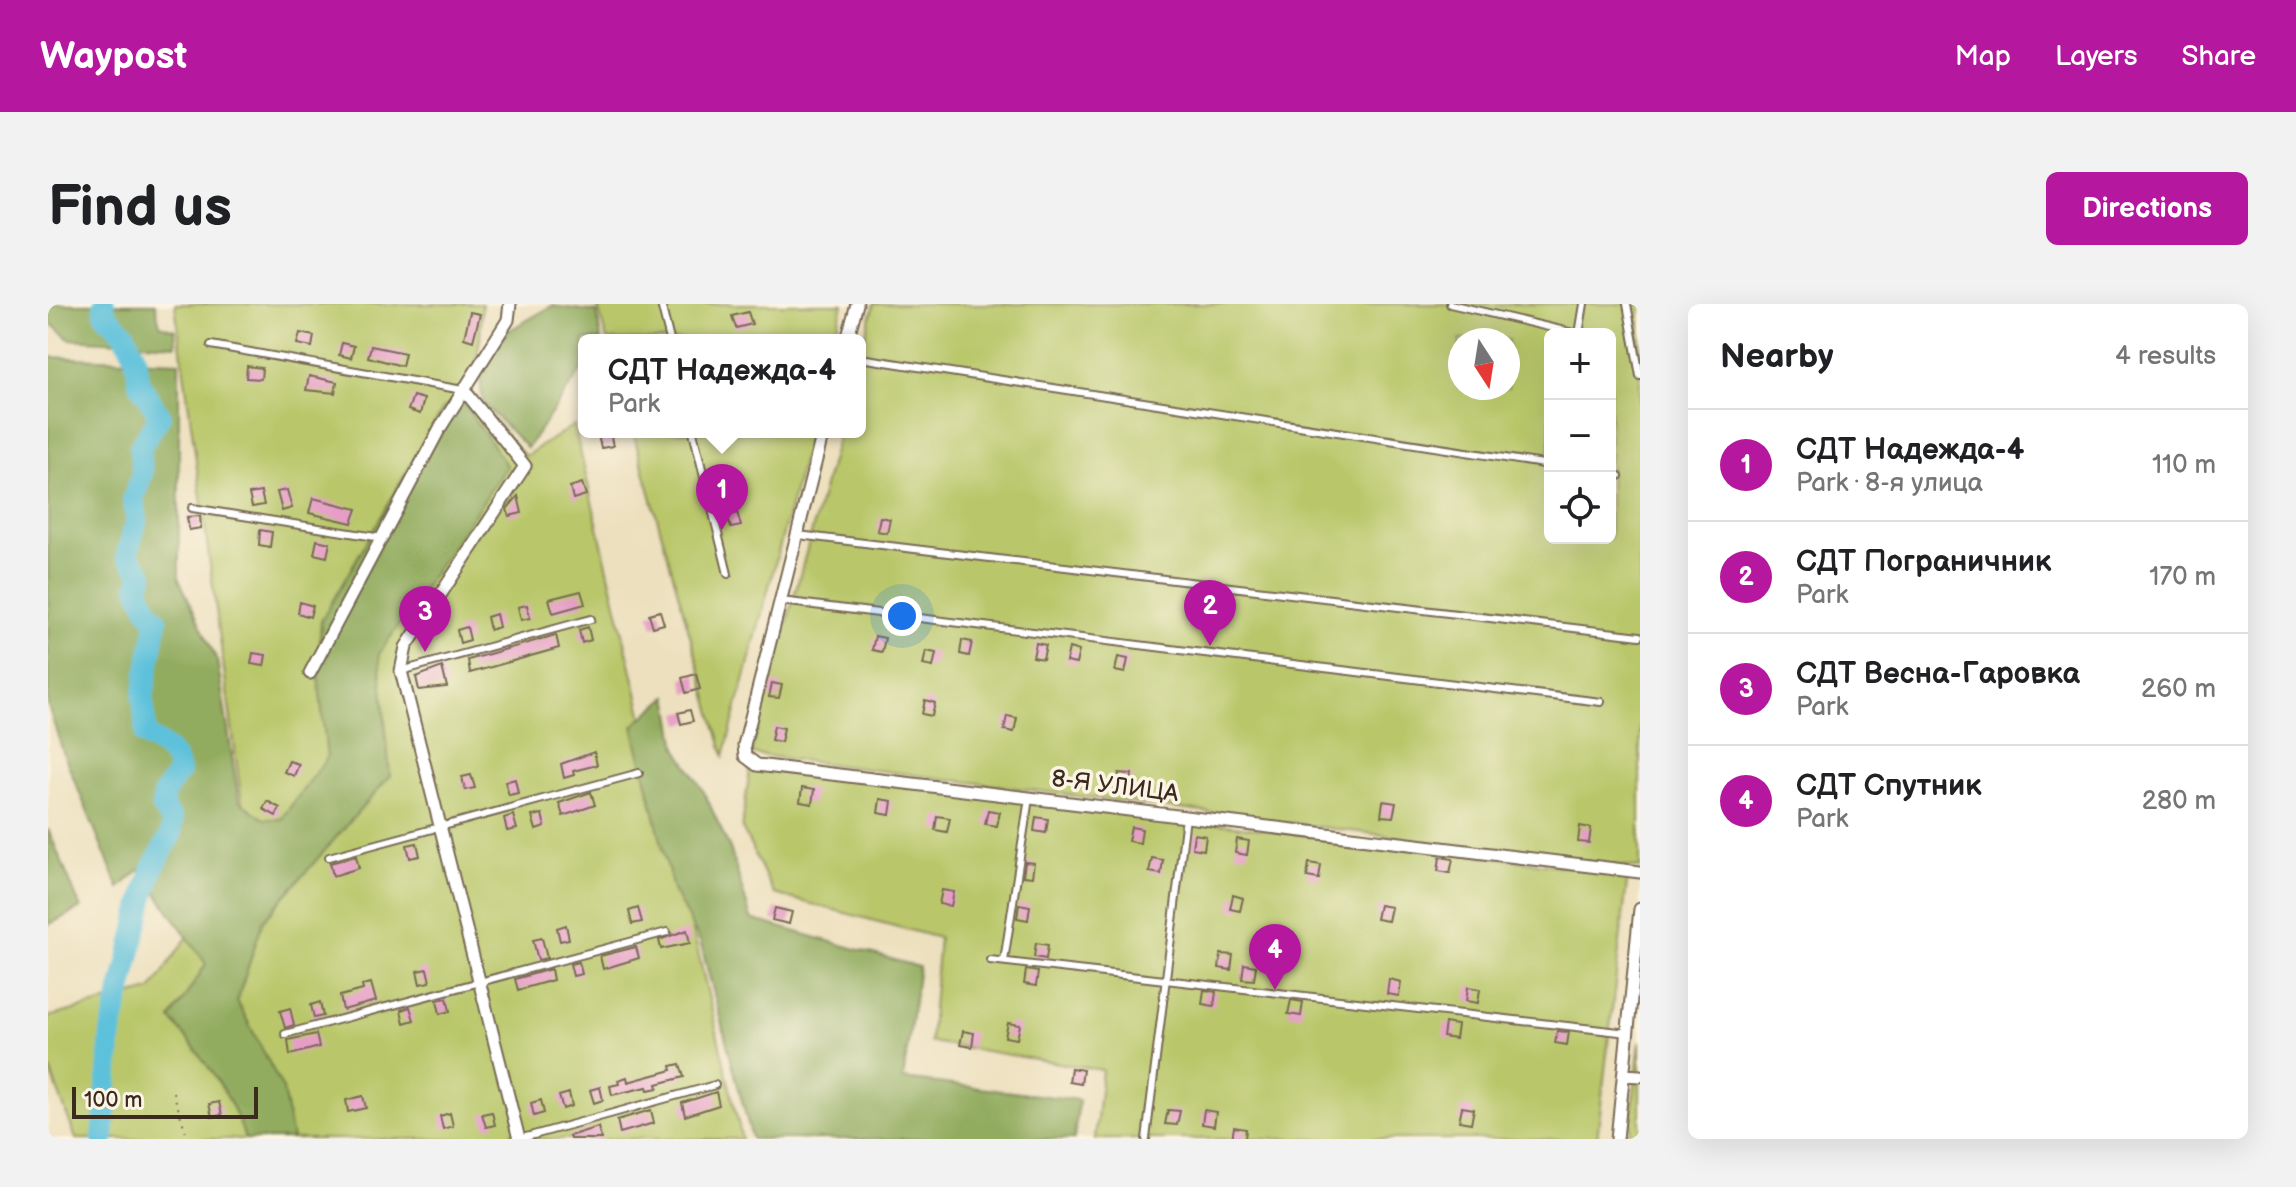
<!DOCTYPE html>
<meta charset="utf-8">
<style>
body{margin:0;font-family:"Balsamiq Sans",sans-serif;background:#f2f2f2;color:#202124}
.controls{position:absolute;right:24px;top:24px;display:grid;overflow:hidden;border-radius:12px;box-shadow:0 8px 32px #0002}
.controls button{width:72px;height:72px;display:grid;place-items:center;padding:0;border:0;border-bottom:2px solid #e0e0e0;background:#fff;color:#202124;font:40px sans-serif}
.compass{position:absolute;left:1400px;top:24px;width:72px;height:72px;border-radius:50%;background:#fff;box-shadow:0 8px 32px #0002;rotate:168deg}
.scale{position:absolute;left:24px;bottom:20px;width:186px;box-sizing:border-box;padding-left:8px;border:4px solid #3b2a1e;border-top:0;font-size:22px;line-height:28px;white-space:nowrap;color:#3b2a1e;-webkit-text-stroke:6px #fcf5e5;paint-order:stroke}
.you{position:absolute;left:854px;top:312px;width:28px;height:28px;margin:-20px;border:6px solid #fff;border-radius:50%;background:#1a73e8;box-shadow:0 0 0 12px #1a73e833}
.badge{display:grid;place-items:center;width:52px;height:52px;border-radius:50%;background:#b5179e;color:#fff;font-size:26px;font-weight:700}
.pin{position:absolute;translate:-50% -66px;filter:drop-shadow(0 2px 4px #0008)}
.pin::after{content:'';position:absolute;top:42px;width:28px;height:24px;background:inherit;clip-path:polygon(0 0,100% 0,50% 100%)}
.popup{position:absolute;left:530px;top:30px;width:288px;height:104px;box-sizing:border-box;display:grid;place-content:center;border-radius:12px;background:#fff;filter:drop-shadow(0 2px 6px #0005);font-size:26px;white-space:nowrap;color:#757577}
.popup b{font-size:30px;color:#202124}
.popup::after{content:'';position:absolute;left:50%;top:100%;margin-left:-16px;border:16px solid transparent;border-top-color:#fff}
.list{margin:0;padding:0;list-style:none}
h2{display:flex;justify-content:space-between;align-items:center;height:104px;margin:0;padding:0 32px;font-size:34px}
h2 small{font-size:26px;font-weight:400;color:#757577}
.list li{display:grid;grid-template-columns:52px 1fr auto;gap:24px;align-items:center;box-sizing:border-box;height:112px;padding:0 32px;border-top:2px solid #e0e0e0}
.list b{display:block;font-size:30px;white-space:nowrap}
.list p{margin:0;font-size:26px;white-space:nowrap;color:#757577}
.list em{font-size:26px;font-style:normal;color:#757577}
.icon{flex:none;width:44px;height:44px;fill:none;stroke:currentColor;stroke-width:2;stroke-linecap:round;stroke-linejoin:round}
.map{position:relative;flex:none;width:1592px;height:835px;overflow:hidden;border-radius:12px}
header{display:flex;align-items:center;gap:48px;box-sizing:border-box;height:112px;padding:0 40px;background:#b5179e;color:#fff}
header strong{font-size:38px}
nav{display:flex;gap:44px;margin-inline-start:auto;font-size:28px}
.intro{display:flex;align-items:center;justify-content:space-between;box-sizing:border-box;height:192px;padding:0 48px}
h1{margin:0;font-size:56px}
.button{padding:20px 36px;border-radius:12px;background:#b5179e;color:#fff;font-size:28px;font-weight:700}
main{display:flex;gap:48px;padding:0 48px}
aside{flex:1;background:#fff;border-radius:12px;box-shadow:0 8px 32px #0002}
.map>svg:first-child{display:block}
</style>
<header>
<strong>Waypost</strong>
<nav><a>Map</a><a>Layers</a><a>Share</a></nav>
</header>
<div class="intro"><h1>Find us</h1><a class="button">Directions</a></div>
<main>
<div class="map">
<svg width="1592" height="835" viewBox="0 0 1592 835">
<rect width="100%" height="100%" fill="#fcf5e5"/>
<filter id="ink" filterUnits="userSpaceOnUse"><feTurbulence type="fractalNoise" baseFrequency=".0125" numOctaves="2"/><feDisplacementMap in="SourceGraphic" scale="16" xChannelSelector="R" yChannelSelector="G"/><feConvolveMatrix kernelMatrix="1 2 1 2 8 2 1 2 1" color-interpolation-filters="sRGB"/></filter>
<filter id="wash" filterUnits="userSpaceOnUse"><feTurbulence type="fractalNoise" baseFrequency=".006" numOctaves="4" result="noise"/><feDisplacementMap in="SourceGraphic" scale="32" xChannelSelector="R" yChannelSelector="G"/><feGaussianBlur stdDeviation="1.8" result="paint"/><feColorMatrix in="noise" values="0 0 0 0 0 0 0 0 0 0 0 0 0 0 0 0 0 1.4 0 .05"/><feComposite in="paint" operator="in"/></filter>
<g filter="url(#wash)">
<rect width="100%" height="100%" fill="#ede0be"/>
<!-- green -->
<path fill="#b9c76a" stroke="#7a7844" stroke-width="2" fill-rule="evenodd" d="M127,0H434L432,35L422,88L477,152L526,121L694,835H28L0,760V713L103,686L200,544Z
M549,0H795L786,36H559Z
M826,0H1592V564L703,450L791,128H812V51ZM1502,30H1562V234H1502ZM1412,36H1460V84H1412Z
M585,128H762L676,452Z
M702,463L1580,570L1549,835H1047L1054,766L882,738L891,634L726,590L694,524Z
M1592,737V835H1581Z"/>
<!-- forest -->
<path fill="#92ac5e" stroke="#666b3e" stroke-width="2" d="M0,0H107L112,21L127,26L128,41L21,35L2,19Z
M504,2L549,8L553,36H536V63L479,144L435,99L431,66L460,27Z
M0,53L131,58V275L169,356L191,497L216,515H233L279,454L270,371L273,317L395,105L411,93L459,162L331,350L342,472L215,617L189,697L235,785L244,835H197C184,789 153,752 123,715L158,660L92,565L71,584L16,451L0,402Z
M620,392L629,444L656,488L683,547L703,615L871,663L855,775L1031,796L1026,835H704L652,637L625,586L585,422Z
M0,525L33,604L0,621Z"/>
<g fill="none" stroke-linecap="round" stroke-linejoin="round">
<!-- river -->
<path stroke="#5dc1db" stroke-width="22" d="M55,835L63,728L97,588L105,564L123,530L124,517L114,502L116,489L131,468C128,448 115,442 98,431L95,392L109,316L100,306L90,282L95,271L79,251L89,214L85,195L94,170L92,143L112,112L91,79L87,52L76,29L57,10L56,0"/>
</g>
<g id="blocks">
<!-- building -->
<path fill="#e79dc7" d="M422,8L432,10L425,37L416,34Z
M700,8L704,20L688,24L684,12Z
M252,29L266,32L264,43L249,40Z
M294,39L306,42L303,54L291,51Z
M323,42L357,49L354,62L320,53Z
M199,62L214,64L213,75L198,74Z
M261,72L289,78L287,89L258,86Z
M365,92L376,95L372,110L360,106Z
M562,128L565,142L553,144L550,131Z
M534,179L538,191L525,195L522,183Z
M239,186L244,204L234,207L229,188Z
M213,188L216,201L204,203L201,190Z
M470,192L474,209L461,212L459,205Z
M265,194L309,205L304,219L261,209Z
M689,208L693,222L683,224L679,211Z
M152,212L153,224L141,226L139,213Z
M832,213L842,215L839,229L829,227Z
M212,226L224,228L222,243L211,241Z
M269,236L282,239L279,253L266,250Z
M533,287L537,300L505,309L501,295Z
M252,298L265,302L262,313L250,309Z
M479,301L482,314L473,316L470,303Z
M612,307L616,320L605,323L601,310Z
M448,310L451,323L442,326L439,313Z
M419,323L422,336L412,339L409,326Z
M540,323L543,336L534,339L531,326Z
M508,331L511,344L422,369L420,356Z
M827,332L837,334L834,348L824,346Z
M914,336L924,338L921,352L912,350Z
M988,339L998,341L995,355L985,353Z
M1021,344L1031,347L1028,360L1018,358Z
M878,347L888,349L885,363L875,361Z
M205,349L218,351L216,362L203,360Z
M1070,353L1080,355L1077,369L1067,367Z
M394,363L399,383L371,386L368,373Z
M648,370L652,385L638,389L634,374Z
M724,379L734,381L731,394L721,393Z
M877,396L887,399L884,412L874,410Z
M642,406L645,417L633,420L630,409Z
M959,412L969,414L966,428L956,426Z
M726,422L736,424L733,438L723,436Z
M546,448L549,461L525,467L526,471L516,474L513,460Z
M241,457L251,460L246,472L236,468Z
M1071,469L1084,470L1082,487L1069,486Z
M423,471L427,484L417,486L414,473Z
M467,475L470,489L461,491L457,478Z
M754,484L766,486L764,500L752,498Z
M543,488L547,501L515,512L511,499Z
M832,495L844,497L842,511L830,509Z
M219,497L232,504L228,512L215,505Z
M1335,497L1348,499L1345,513L1333,512Z
M940,506L952,508L949,522L937,520Z
M494,510L497,523L488,526L484,512Z
M465,511L469,525L459,527L456,514Z
M889,512L902,514L899,528L887,526Z
M988,513L1000,515L998,529L986,527Z
M1532,522L1543,524L1541,539L1530,538Z
M1083,523L1094,525L1092,539L1080,537Z
M1146,530L1158,532L1156,546L1144,544Z
M1189,535L1201,537L1199,551L1187,549Z
M369,539L372,552L362,554L359,541Z
M308,552L311,564L285,572L282,559Z
M1392,553L1405,555L1402,569L1390,567Z
M1104,554L1115,556L1113,570L1101,568Z
M977,558L986,559L984,573L975,572Z
M1261,559L1273,561L1271,575L1259,573Z
M894,586L906,588L903,602L891,600Z
M1185,591L1195,594L1192,607L1182,605Z
M971,600L982,602L980,616L969,614Z
M1331,601L1343,603L1340,617L1328,615Z
M590,604L594,618L584,620L581,607Z
M727,604L744,608L741,620L724,616Z
M518,621L521,635L512,637L509,624Z
M639,626L642,639L613,645L611,636Z
M494,634L499,654L490,656L485,636Z
M988,639L1000,641L998,655L986,653Z
M588,643L591,654L555,665L552,652Z
M1173,650L1185,651L1183,666L1171,664Z
M531,658L534,670L525,672L522,660Z
M1196,660L1208,662L1206,676L1194,675Z
M379,665L382,678L372,680L369,667Z
M503,665L505,676L470,686L467,675Z
M978,666L990,668L988,682L976,680Z
M1341,675L1353,678L1351,692L1339,690Z
M323,679L328,697L295,706L292,692L315,686L314,681Z
M1420,683L1432,685L1430,699L1418,697Z
M1156,686L1168,688L1166,702L1154,700Z
M399,694L402,707L392,710L389,696Z
M1243,696L1255,698L1253,712L1240,710Z
M272,698L275,712L266,714L263,701Z
M362,703L366,716L356,719L353,706Z
M242,704L246,721L237,724L232,707Z
M960,719L972,721L969,735L957,733Z
M1397,719L1409,721L1407,735L1395,733Z
M915,727L926,729L924,743L912,741Z
M1509,727L1521,728L1519,741L1507,739Z
M268,730L271,743L242,751L240,736Z
M632,760L636,773L609,780L610,784L600,786L599,783L564,791L562,782L571,780L570,776L579,773L580,778L624,766L623,762Z
M1023,764L1035,766L1033,780L1021,778Z
M552,783L555,796L546,799L542,786Z
M668,788L671,801L637,812L634,799Z
M521,789L524,802L515,805L511,792Z
M315,792L318,804L300,808L298,796Z
M493,796L496,809L486,812L483,799Z
M171,798L174,811L164,813L161,800Z
M1414,803L1426,805L1423,819L1411,817Z
M603,806L606,819L572,829L569,816Z
M1120,806L1132,807L1129,821L1117,820Z
M1156,806L1168,808L1166,822L1154,820Z
M444,808L447,821L438,823L434,810Z
M402,809L405,822L395,825L392,812Z
M550,823L553,835H522L521,832Z
M1186,823L1198,825L1197,835H1184Z"/>
</g>
</g>
<g filter="url(#ink)">
<use href="#blocks" fill-opacity="0" stroke="#796a56" stroke-width="2"/>
<g fill="none" stroke-linecap="round" stroke-linejoin="round">
<!-- lane casing -->
<g stroke="#796a56" stroke-width="10">
<path id="lane" d="M613,0L622,36
M1402,0L1530,30
M1579,0L1592,72
M1531,30L1536,0
M163,41L415,86
M812,54L1502,161
M645,128L680,270
M1562,170L1571,172
M144,204L334,234
M750,231L1592,332
M733,297L1553,398
M353,367L543,315
M281,553L591,469
M942,656L1580,729
M956,657L981,494
M237,730L619,628
M471,835L667,781
M1098,835L1138,513"/>
</g>
<!-- street casing -->
<g stroke="#796a56" stroke-width="15">
<path id="street" d="M799,36L809,0
M416,86L477,162L358,343L353,367L471,835
M775,128L696,441L697,452L709,461L1592,568
M262,369L392,124L460,16L462,0
M1576,771L1592,772
M1569,835L1592,605"/>
</g>
<!-- path -->
<path stroke="#796a56" stroke-width="2" stroke-dasharray="2 6" stroke-linecap="butt" d="M125,788L140,835"/>
<!-- lane -->
<use href="#lane" stroke="#fff" stroke-width="6"/>
<!-- street -->
<use href="#street" stroke="#fff" stroke-width="11"/>
</g>
</g>
<g text-anchor="middle" dominant-baseline="central" stroke-width="7" stroke-linejoin="round" paint-order="stroke">
<!-- street labels -->
<g font-size="24" fill="#3b2a1e" stroke="#fcf5e5">
<text transform="translate(1067 482) rotate(7)">8-Я УЛИЦА</text>
</g>
</g>
</svg>
<div class="controls">
<button>+</button>
<button>−</button>
<button><svg class="icon" aria-label="locate" viewBox="0 0 24 24"><circle cx="12" cy="12" r="6"/><path d="M12 2v4M12 18v4M2 12h4M18 12h4"/></svg></button>
</div>
<svg class="compass" viewBox="-18 -18 36 36"><path d="M0-13l5 13h-10z" fill="#e53935"/><path d="M0 13l5-13h-10z" fill="#757577"/></svg>
<div class="scale">100 m</div>
<div class="you"></div>
<div class="pin badge" style="left:674px;top:226px">1</div>
<div class="popup"><b>СДТ Надежда-4</b>Park</div>
<div class="pin badge" style="left:1162px;top:342px">2</div>
<div class="pin badge" style="left:377px;top:348px">3</div>
<div class="pin badge" style="left:1227px;top:686px">4</div>
</div>
<aside>
<h2>Nearby<small>4 results</small></h2>
<ul class="list">
<li><span class="badge">1</span><div><b>СДТ Надежда-4</b><p>Park · 8-я улица</p></div><em>110 m</em></li>
<li><span class="badge">2</span><div><b>СДТ Пограничник</b><p>Park</p></div><em>170 m</em></li>
<li><span class="badge">3</span><div><b>СДТ Весна-Гаровка</b><p>Park</p></div><em>260 m</em></li>
<li><span class="badge">4</span><div><b>СДТ Спутник</b><p>Park</p></div><em>280 m</em></li>
</ul>
</aside>
</main>
